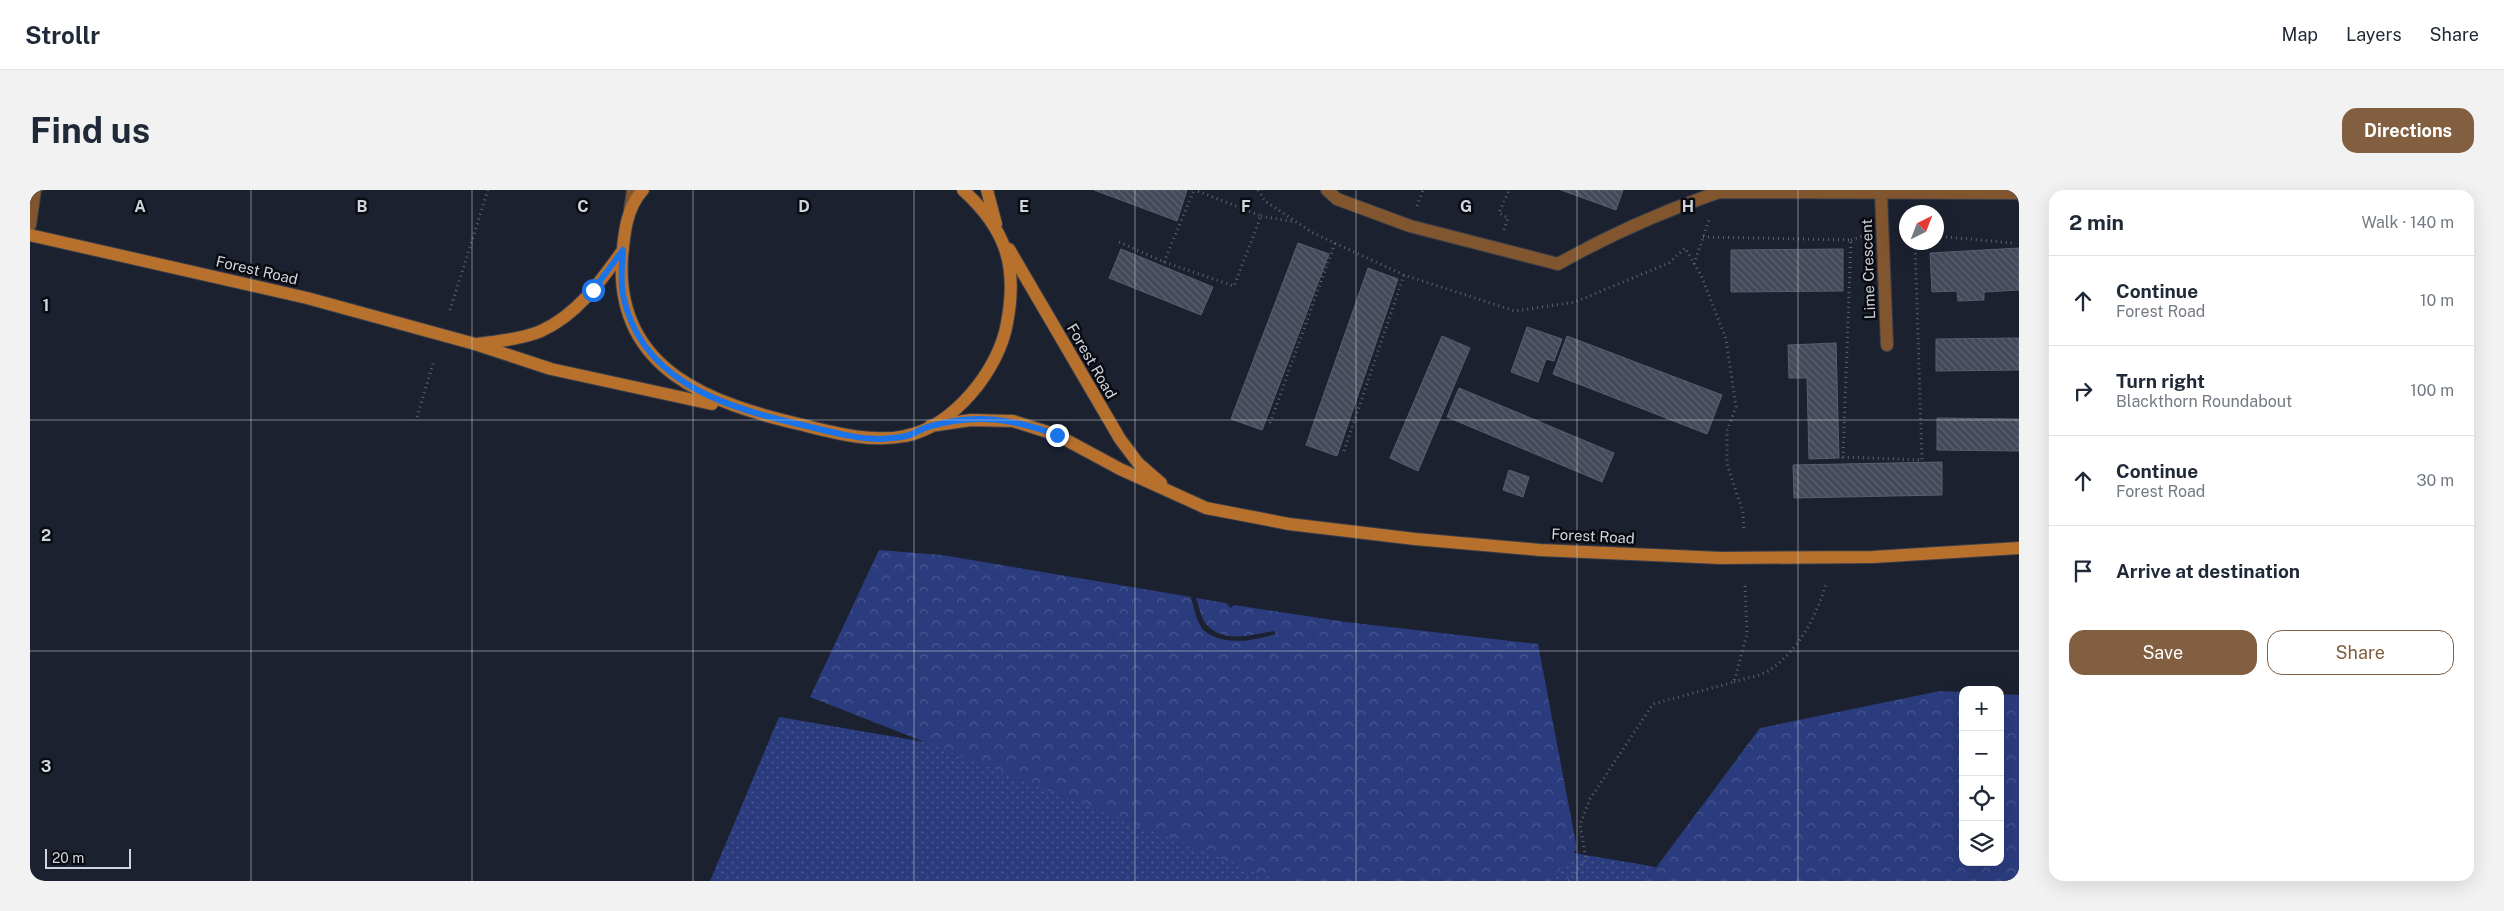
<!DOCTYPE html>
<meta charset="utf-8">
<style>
body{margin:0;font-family:"Public Sans",sans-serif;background:#f2f2f3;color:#1f2937}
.controls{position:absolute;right:15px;bottom:15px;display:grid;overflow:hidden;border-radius:10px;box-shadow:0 5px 20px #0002}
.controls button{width:45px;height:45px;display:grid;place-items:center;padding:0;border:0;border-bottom:1px solid #e0e1e3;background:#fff;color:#1f2937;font:25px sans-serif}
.compass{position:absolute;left:1869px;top:15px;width:45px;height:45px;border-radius:50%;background:#fff;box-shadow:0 5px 20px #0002;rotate:42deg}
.scale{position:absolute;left:15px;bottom:12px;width:86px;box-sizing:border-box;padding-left:5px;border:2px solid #d0d4dd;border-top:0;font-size:14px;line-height:18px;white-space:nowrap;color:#d0d4dd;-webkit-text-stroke:4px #090b11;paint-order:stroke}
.stop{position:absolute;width:15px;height:15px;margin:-11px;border:4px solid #1a73e8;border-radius:50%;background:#fff}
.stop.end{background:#1a73e8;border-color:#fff;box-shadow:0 1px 5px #0008}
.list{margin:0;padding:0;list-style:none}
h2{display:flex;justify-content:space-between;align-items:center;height:65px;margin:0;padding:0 20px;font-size:21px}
h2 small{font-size:16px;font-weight:400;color:#747a83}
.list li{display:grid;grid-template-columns:32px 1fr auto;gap:15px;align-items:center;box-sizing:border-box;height:90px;padding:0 20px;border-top:1px solid #e0e1e3}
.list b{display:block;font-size:19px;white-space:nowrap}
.list p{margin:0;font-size:16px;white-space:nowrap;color:#747a83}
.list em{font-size:16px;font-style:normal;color:#747a83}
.actions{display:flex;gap:10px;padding:15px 20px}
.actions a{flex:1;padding:11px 0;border:1px solid #815f40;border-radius:15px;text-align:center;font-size:18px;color:#815f40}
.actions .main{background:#815f40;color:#fff}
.icon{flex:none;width:28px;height:28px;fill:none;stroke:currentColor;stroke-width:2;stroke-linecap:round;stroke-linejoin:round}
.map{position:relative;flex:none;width:1989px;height:691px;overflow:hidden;border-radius:15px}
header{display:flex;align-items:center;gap:30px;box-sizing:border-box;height:70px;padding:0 25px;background:#fff;border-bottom:1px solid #e0e1e3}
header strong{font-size:24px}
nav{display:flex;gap:28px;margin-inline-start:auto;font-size:18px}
.intro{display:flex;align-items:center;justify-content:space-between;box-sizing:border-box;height:120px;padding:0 30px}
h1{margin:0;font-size:35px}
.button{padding:12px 22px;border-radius:15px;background:#815f40;color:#fff;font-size:18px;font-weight:700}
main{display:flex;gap:30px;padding:0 30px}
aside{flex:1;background:#fff;border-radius:15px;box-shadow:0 5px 20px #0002}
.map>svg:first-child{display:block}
</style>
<header>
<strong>Strollr</strong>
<nav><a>Map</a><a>Layers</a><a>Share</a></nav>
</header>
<div class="intro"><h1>Find us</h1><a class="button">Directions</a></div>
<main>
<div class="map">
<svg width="1989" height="691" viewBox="0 0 1989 691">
<defs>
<pattern id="grass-dots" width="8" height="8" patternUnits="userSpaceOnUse" patternTransform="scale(1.25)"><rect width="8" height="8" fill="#2b3c7e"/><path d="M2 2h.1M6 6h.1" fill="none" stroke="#495790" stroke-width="1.8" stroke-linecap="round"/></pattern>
<pattern id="forest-crowns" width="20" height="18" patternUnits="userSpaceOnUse" patternTransform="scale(1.25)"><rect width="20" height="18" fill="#2b3c7e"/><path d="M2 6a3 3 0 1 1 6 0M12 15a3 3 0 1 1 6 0" fill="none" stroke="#495790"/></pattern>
<pattern id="building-back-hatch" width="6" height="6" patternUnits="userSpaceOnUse" patternTransform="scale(1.25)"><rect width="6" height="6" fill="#434958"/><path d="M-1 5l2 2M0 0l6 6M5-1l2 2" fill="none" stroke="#5d6270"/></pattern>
</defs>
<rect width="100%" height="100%" fill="#1c212f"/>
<!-- grass -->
<path fill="url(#grass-dots)" d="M749,527L1626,677L1616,691H680Z"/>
<!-- forest -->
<path fill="url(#forest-crowns)" d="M849,360L912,365L1161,407C1164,418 1167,436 1177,443C1196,456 1226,450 1246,444L1244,441C1222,445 1193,454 1176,434C1171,428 1169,416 1166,408L1196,413L1201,418L1204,415L1316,432L1508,454L1547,659L1520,691H1249L780,507Z
M1910,501L1933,502V672H1970V504L1989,505V691H1616L1730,538Z"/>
<!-- building -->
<path fill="url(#building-back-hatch)" stroke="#585e6f" d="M1064,0H1157L1147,31Z
M1531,0H1593L1586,20Z
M1268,53L1299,64L1232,240L1201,229Z
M1989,58V100L1954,102V110L1928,111L1927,101L1902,102L1900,63Z
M1091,59L1183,97L1171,125L1079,88Z
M1813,59V101L1701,102V60Z
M1338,78L1368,89L1307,266L1276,255Z
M1497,137L1532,149L1524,171L1516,169L1508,192L1481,182Z
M1412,146L1440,158L1388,281L1360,268Z
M1537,146L1692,205L1677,244L1523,184Z
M1989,148V180L1906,181V149Z
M1806,153L1809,268L1779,269L1777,188H1759L1758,155Z
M1429,198L1584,263L1572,292L1417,227Z
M1907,228L1989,229V261L1907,260Z
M1912,272V305L1764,308L1763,275Z
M1479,280L1499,287L1493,307L1473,300Z"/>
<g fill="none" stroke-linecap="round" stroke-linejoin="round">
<!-- lane casing -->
<g stroke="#393e4b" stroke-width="14">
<path id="lane" d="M0,35L5,0"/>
</g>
<!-- street casing -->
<g stroke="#393e4b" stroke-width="14">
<path id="street" d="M1297,0L1307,9L1380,36L1528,74C1579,45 1633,21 1689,2L1989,3
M1851,3L1857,155
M600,20L603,0"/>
</g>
<!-- secondary casing -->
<g stroke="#393e4b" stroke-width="14">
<path id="secondary" d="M613,0C596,18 594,45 592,68C585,181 682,214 773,235C805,243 842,253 875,246C923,237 969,180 977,133C988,76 976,39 933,0
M957,0L966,34
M0,45L277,108L445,154L521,179L682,214
M979,59L1090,249L1108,273L1131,293
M447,154C468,151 492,149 511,141C547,125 571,91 593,60
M900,236L941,230L983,231L1027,245L1090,279L1176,318L1259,334L1385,349L1510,360L1691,368L1843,367L1989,358"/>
</g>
<!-- path -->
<path stroke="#5e626f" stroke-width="3" stroke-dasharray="1 4" stroke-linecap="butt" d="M1228,0L1235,11L1283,43L1374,85L1485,121L1545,112L1639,73L1655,58L1671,85L1696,149L1706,217L1697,241V274L1713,322L1714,342
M1387,16L1393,0
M1231,26L1265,32
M1474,40L1478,28L1469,23L1479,0
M1906,46L1982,53
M1673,47L1821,50L1813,267L1892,270L1885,52
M1821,50L1833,46
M1089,52L1134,72L1204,96L1231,26L1165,0
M1134,72L1164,0
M1664,74L1680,27
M420,120L458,0
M387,227L404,170
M1240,233L1305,53
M1314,261L1374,85
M1704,492C1716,488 1732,486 1741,479C1769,460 1787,425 1796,394
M1539,691L1556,669L1550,635L1560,609L1623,514L1704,492L1717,444L1715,394"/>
<!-- lane -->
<use href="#lane" stroke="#81552e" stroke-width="12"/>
<!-- street -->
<use href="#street" stroke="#81552e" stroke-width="12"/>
<!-- secondary -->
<use href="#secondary" stroke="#b7712c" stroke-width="12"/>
</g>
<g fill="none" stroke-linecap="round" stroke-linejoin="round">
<!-- route -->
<path stroke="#1a73e8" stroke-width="6" d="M563,100L593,60C592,75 590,90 593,105C610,189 690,216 764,233C790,239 824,249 850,249C858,248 868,248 876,246C885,244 892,238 901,236C946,223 984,229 1027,245"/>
</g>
<!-- grid -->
<path fill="none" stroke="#d0d4dd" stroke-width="1" stroke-opacity="0.55" d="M221,0V691M442,0V691M663,0V691M884,0V691M1105,0V691M1326,0V691M1547,0V691M1768,0V691M0,230H1989M0,461H1989"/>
<g text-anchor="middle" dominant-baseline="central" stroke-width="5" stroke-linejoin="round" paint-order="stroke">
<!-- street labels -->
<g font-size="15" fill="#d0d4dd" stroke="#090b11">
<text transform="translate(1838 79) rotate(-92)">Lime Crescent</text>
<text transform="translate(227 80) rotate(13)">Forest Road</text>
<text transform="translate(1062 171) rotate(60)">Forest Road</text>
<text transform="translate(1563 346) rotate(3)">Forest Road</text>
</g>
</g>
<g font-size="16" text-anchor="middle" font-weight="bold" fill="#d0d4dd" stroke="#090b11" stroke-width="5" stroke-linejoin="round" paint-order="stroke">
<text x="110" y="22">A</text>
<text x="332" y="22">B</text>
<text x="553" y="22">C</text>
<text x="774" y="22">D</text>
<text x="994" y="22">E</text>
<text x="1216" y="22">F</text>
<text x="1436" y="22">G</text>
<text x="1658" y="22">H</text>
<text x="16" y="121">1</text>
<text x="16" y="351">2</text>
<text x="16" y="582">3</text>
</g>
</svg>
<div class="controls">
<button>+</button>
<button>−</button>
<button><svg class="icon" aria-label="locate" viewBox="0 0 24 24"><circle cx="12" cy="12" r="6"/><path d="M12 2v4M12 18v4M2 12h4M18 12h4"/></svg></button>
<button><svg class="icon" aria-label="layers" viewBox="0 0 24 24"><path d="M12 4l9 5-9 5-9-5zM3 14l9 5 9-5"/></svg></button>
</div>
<svg class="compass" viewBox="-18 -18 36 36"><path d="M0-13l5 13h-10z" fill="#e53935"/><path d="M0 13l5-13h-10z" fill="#747a83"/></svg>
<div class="scale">20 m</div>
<div class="stop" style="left:563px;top:100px"></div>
<div class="stop end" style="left:1027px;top:245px"></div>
</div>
<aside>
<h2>2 min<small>Walk · 140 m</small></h2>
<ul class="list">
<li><svg class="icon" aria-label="ahead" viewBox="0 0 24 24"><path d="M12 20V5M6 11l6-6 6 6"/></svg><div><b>Continue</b><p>Forest Road</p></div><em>10 m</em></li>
<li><svg class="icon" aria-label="right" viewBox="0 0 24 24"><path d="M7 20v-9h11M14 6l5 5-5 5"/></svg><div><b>Turn right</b><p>Blackthorn Roundabout</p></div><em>100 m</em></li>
<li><svg class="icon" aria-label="ahead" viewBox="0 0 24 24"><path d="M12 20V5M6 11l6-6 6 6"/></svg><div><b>Continue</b><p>Forest Road</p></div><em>30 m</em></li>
<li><svg class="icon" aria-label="arrive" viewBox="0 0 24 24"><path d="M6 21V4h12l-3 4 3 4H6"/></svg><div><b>Arrive at destination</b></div></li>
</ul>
<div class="actions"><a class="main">Save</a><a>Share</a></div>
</aside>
</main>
